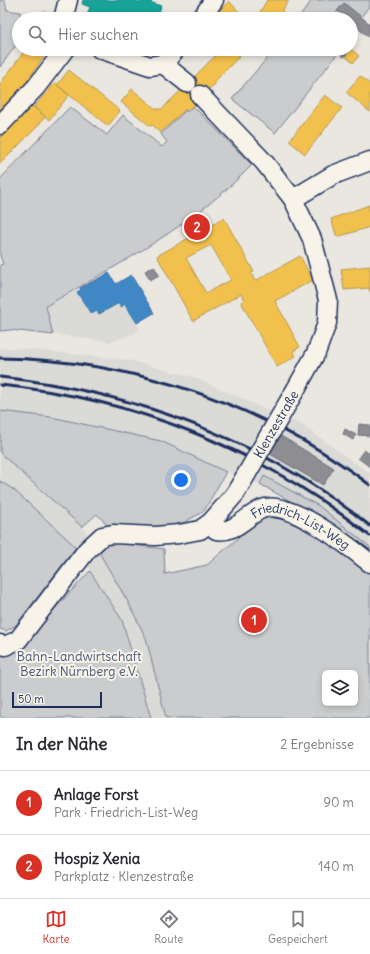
<!DOCTYPE html>
<html lang="de">
<meta charset="utf-8">
<style>
body{margin:0;font-family:Delius,sans-serif;background:#f2f2f3;color:#2b2b33}
.controls{position:absolute;right:12px;bottom:12px;display:grid;overflow:hidden;border-radius:6px;box-shadow:0 2px 6px #0003}
.controls button{width:36px;height:36px;display:grid;place-items:center;padding:0;border:0;border-bottom:1px solid #e1e1e2;background:#fff;color:#2b2b33;font:20px sans-serif}
.scale{position:absolute;left:12px;bottom:10px;width:90px;box-sizing:border-box;padding-left:4px;border:2px solid #1b2f5e;border-top:0;font-size:11px;line-height:14px;white-space:nowrap;color:#1b2f5e;-webkit-text-stroke:3px #f7f3e8;paint-order:stroke}
.you{position:absolute;left:181px;top:480px;width:14px;height:14px;margin:-10px;border:3px solid #fff;border-radius:50%;background:#1a73e8;box-shadow:0 0 0 6px #1a73e833}
.badge{display:grid;place-items:center;width:26px;height:26px;border-radius:50%;background:#d93025;color:#fff;font-size:13px;font-weight:700}
.pin{position:absolute;translate:-50% -50%;border:2px solid #fff;box-shadow:0 1px 4px #0006}
.list{margin:0;padding:0;list-style:none}
h2{display:flex;justify-content:space-between;align-items:center;height:52px;margin:0;padding:0 16px;font-size:17px}
h2 small{font-size:13px;font-weight:400;color:#7c7c81}
.list li{display:grid;grid-template-columns:26px 1fr auto;gap:12px;align-items:center;box-sizing:border-box;height:64px;padding:0 16px;border-top:1px solid #e1e1e2}
.list b{display:block;font-size:15px;white-space:nowrap}
.list p{margin:0;font-size:13px;white-space:nowrap;color:#7c7c81}
.list em{font-size:13px;font-style:normal;color:#7c7c81}
.icon{flex:none;width:22px;height:22px;fill:none;stroke:currentColor;stroke-width:2;stroke-linecap:round;stroke-linejoin:round}
.map{position:relative;flex:none;width:370px;height:718px;overflow:hidden}
.search{position:absolute;background:#fff;box-shadow:0 2px 6px #0003;left:12px;right:12px;top:12px;height:44px;display:flex;align-items:center;gap:10px;box-sizing:border-box;padding:0 14px;border-radius:22px;color:#7c7c81;font-size:15px}
.sheet{height:180px;background:#fff}
nav{display:flex;justify-content:space-around;align-items:center;box-sizing:border-box;height:56px;border-top:1px solid #e1e1e2;background:#fff;font-size:11px;color:#7c7c81}
nav a{display:grid;justify-items:center;gap:2px}
nav .on{color:#d93025}
.map>svg:first-child{display:block}
</style>
<div class="map">
<svg width="370" height="718" viewBox="0 0 370 718">
<rect width="100%" height="100%" fill="#eae7e0"/>
<filter id="ink" filterUnits="userSpaceOnUse"><feTurbulence type="fractalNoise" baseFrequency=".025" numOctaves="2"/><feDisplacementMap in="SourceGraphic" scale="8" xChannelSelector="R" yChannelSelector="G"/><feConvolveMatrix kernelMatrix="1 2 1 2 8 2 1 2 1" color-interpolation-filters="sRGB"/></filter>
<g filter="url(#ink)">
<!-- built -->
<path fill="#dadad6" d="M109,273L116,284L114,285L140,329L134,334L110,342L53,334L47,306Z
M0,348H15L128,360L193,377L302,425L370,474V557L302,508L260,484L226,472L161,441L51,417L0,411Z
M0,453L82,527L97,549L129,602L146,638L166,718H151L122,620L76,547L14,490L0,481Z"/>
<!-- green -->
<path fill="#cbcccd" stroke="#737e96" fill-rule="evenodd" d="M0,0H5L7,10L20,12L21,19H19V41L0,67Z
M312,0H370V5L361,17L344,3L331,19H298Z
M275,49H333L338,53L275,133L232,99Z
M193,106L252,165C194,225 118,265 46,306L53,335L11,330L0,331V265L3,264L0,256V179L70,107L107,135L123,115L162,147L167,142L161,134L186,110L187,112Z
M0,411L51,417L161,441L226,472L204,511L185,522L142,533L109,527L97,514L82,527L0,453Z
M264,476L319,506L370,547V557L302,508L260,484Z
M0,481L14,490L76,547L16,625L6,631L0,629Z
M267,513L305,525L370,571V718H166L146,638L128,602L97,549L109,542L164,549L165,574L207,565ZM325,673H355V703H325Z
M90,571L122,620L151,718H3L0,716V654L5,656L19,647Z"/>
<!-- homes -->
<path fill="#f2c14e" stroke="#b29553" fill-rule="evenodd" d="M267,0H289L277,19H267L259,14Z
M229,1L241,14L236,19H211Z
M46,12L47,19H31V13Z
M26,49H49L21,90L11,102L0,110V84Z
M214,49H233L240,56L215,81L216,82L215,84L208,90L207,89L194,101L196,103L188,110L187,108L160,133L153,125L150,126L121,102L132,89L156,109H162L217,54Z
M351,49L359,56L353,63L345,56Z
M69,70L120,111L108,126L57,85Z
M360,76L370,84V112L346,92Z
M55,83L69,95L49,120L34,107Z
M325,95L342,108L305,154L289,141Z
M31,105L45,117L35,129L0,164V138Z
M369,205L370,227L337,237L331,219Z
M224,218L254,272L251,273L255,281L300,256L313,280L275,301L300,347L293,351L296,356L277,367L241,302L244,300L241,294L193,321L157,256ZM211,245L231,280L206,293L186,258Z
M370,266V292L369,288L344,290L341,269Z"/>
<!-- schools -->
<path fill="#3f88c5" stroke="#346da6" d="M109,273L116,284L131,275L154,313L137,323L125,304L121,307L119,303L99,314L97,311L91,314L77,292L81,290L80,288Z"/>
<!-- public -->
<path fill="#17a398" stroke="#188087" d="M83,0H134L141,3L142,0H151L150,2L161,6L158,16L160,19H98L87,15L90,7L82,4Z"/>
<!-- industry -->
<path fill="#8d8d92" stroke="#6b7182" d="M344,3L370,24V38L351,23V19H347L337,11Z
M178,11L186,19H173L171,17Z
M333,49H351L344,57Z
M154,266L159,275L150,280L145,271Z
M359,424L370,425V436L358,435Z
M345,429L356,435L353,440L343,434Z
M276,433L334,468L323,485L265,451Z
M364,450L370,454V467L358,458Z"/>
<g fill="none" stroke-linecap="round" stroke-linejoin="round">
<!-- minor casing -->
<g stroke="#1b2f5e" stroke-width="21">
<g id="minor">
<path d="M63,19L68,0"/>
<path d="M201,19L214,0"/>
<path d="M100,49L150,66L163,64L187,83"/>
<path d="M163,64L176,49"/>
<path d="M200,95L264,162L293,199L312,239L328,300L327,323L316,353L296,389"/>
<path d="M0,125L36,87L65,49"/>
<path d="M293,199L333,175L370,161"/>
<path id="s1" d="M211,522L216,530C235,534 247,515 262,509C288,498 350,547 370,563"/>
<path d="M0,644L5,646L18,640L87,550L102,536L113,534L155,536L179,534L200,530L211,522L235,494"/>
</g>
</g>
<!-- minor -->
<use href="#minor" stroke="#f7f3e8" stroke-width="18"/>
<!-- rail -->
<path stroke="#1b2f5e" stroke-width="3" d="M0,358C133,360 264,404 370,485
M0,377C133,391 265,441 370,526
M0,385C135,398 264,451 370,536"/>
<!-- minor-bridge casing -->
<g stroke="#1b2f5e" stroke-width="21" stroke-linecap="butt">
<g id="minor-bridge">
<path id="s2" d="M235,494L296,389"/>
</g>
</g>
<!-- minor-bridge -->
<use href="#minor-bridge" stroke="#f7f3e8" stroke-width="18"/>
</g>
</g>
<g text-anchor="middle" dominant-baseline="central" stroke-width="4" stroke-linejoin="round" paint-order="stroke">
<!-- street labels -->
<g font-size="13" fill="#1b2f5e" stroke="#f7f3e8">
<text stroke="none"><textPath href="#s2" startOffset="81">Klenzestraße</textPath></text>
<text stroke="none"><textPath href="#s1" startOffset="104">Friedrich-List-Weg</textPath></text>
</g>
<!-- park labels -->
<g font-size="13" fill="#47567a" stroke="#f7f3e8">
<text x="79" y="656">Bahn-Landwirtschaft<tspan x="79" dy="15">Bezirk Nürnberg e.V.</tspan></text>
</g>
</g>
</svg>
<div class="controls">
<button><svg class="icon" aria-label="layers" viewBox="0 0 24 24"><path d="M12 4l9 5-9 5-9-5zM3 14l9 5 9-5"/></svg></button>
</div>
<div class="scale">50 m</div>
<div class="you"></div>
<div class="pin badge" style="left:254px;top:620px">1</div>
<div class="pin badge" style="left:197px;top:227px">2</div>
<div class="search"><svg class="icon" aria-label="search" viewBox="0 0 24 24"><circle cx="10" cy="10" r="6"/><path d="M15 15l6 6"/></svg>Hier suchen</div>
</div>
<section class="sheet">
<h2>In der Nähe<small>2 Ergebnisse</small></h2>
<ul class="list">
<li><span class="badge">1</span><div><b>Anlage Forst</b><p>Park · Friedrich-List-Weg</p></div><em>90 m</em></li>
<li><span class="badge">2</span><div><b>Hospiz Xenia</b><p>Parkplatz · Klenzestraße</p></div><em>140 m</em></li>
</ul>
</section>
<nav>
<a class="on"><svg class="icon" aria-label="map" viewBox="0 0 24 24"><path d="M3 6l6-2 6 2 6-2v14l-6 2-6-2-6 2zM9 4v14M15 6v14"/></svg>Karte</a>
<a><svg class="icon" aria-label="directions" viewBox="0 0 24 24"><path d="M12 3l9 9-9 9-9-9zM9 14v-3h6M13 9l2 2-2 2"/></svg>Route</a>
<a><svg class="icon" aria-label="saved" viewBox="0 0 24 24"><path d="M7 4h10v16l-5-4-5 4z"/></svg>Gespeichert</a>
</nav>
